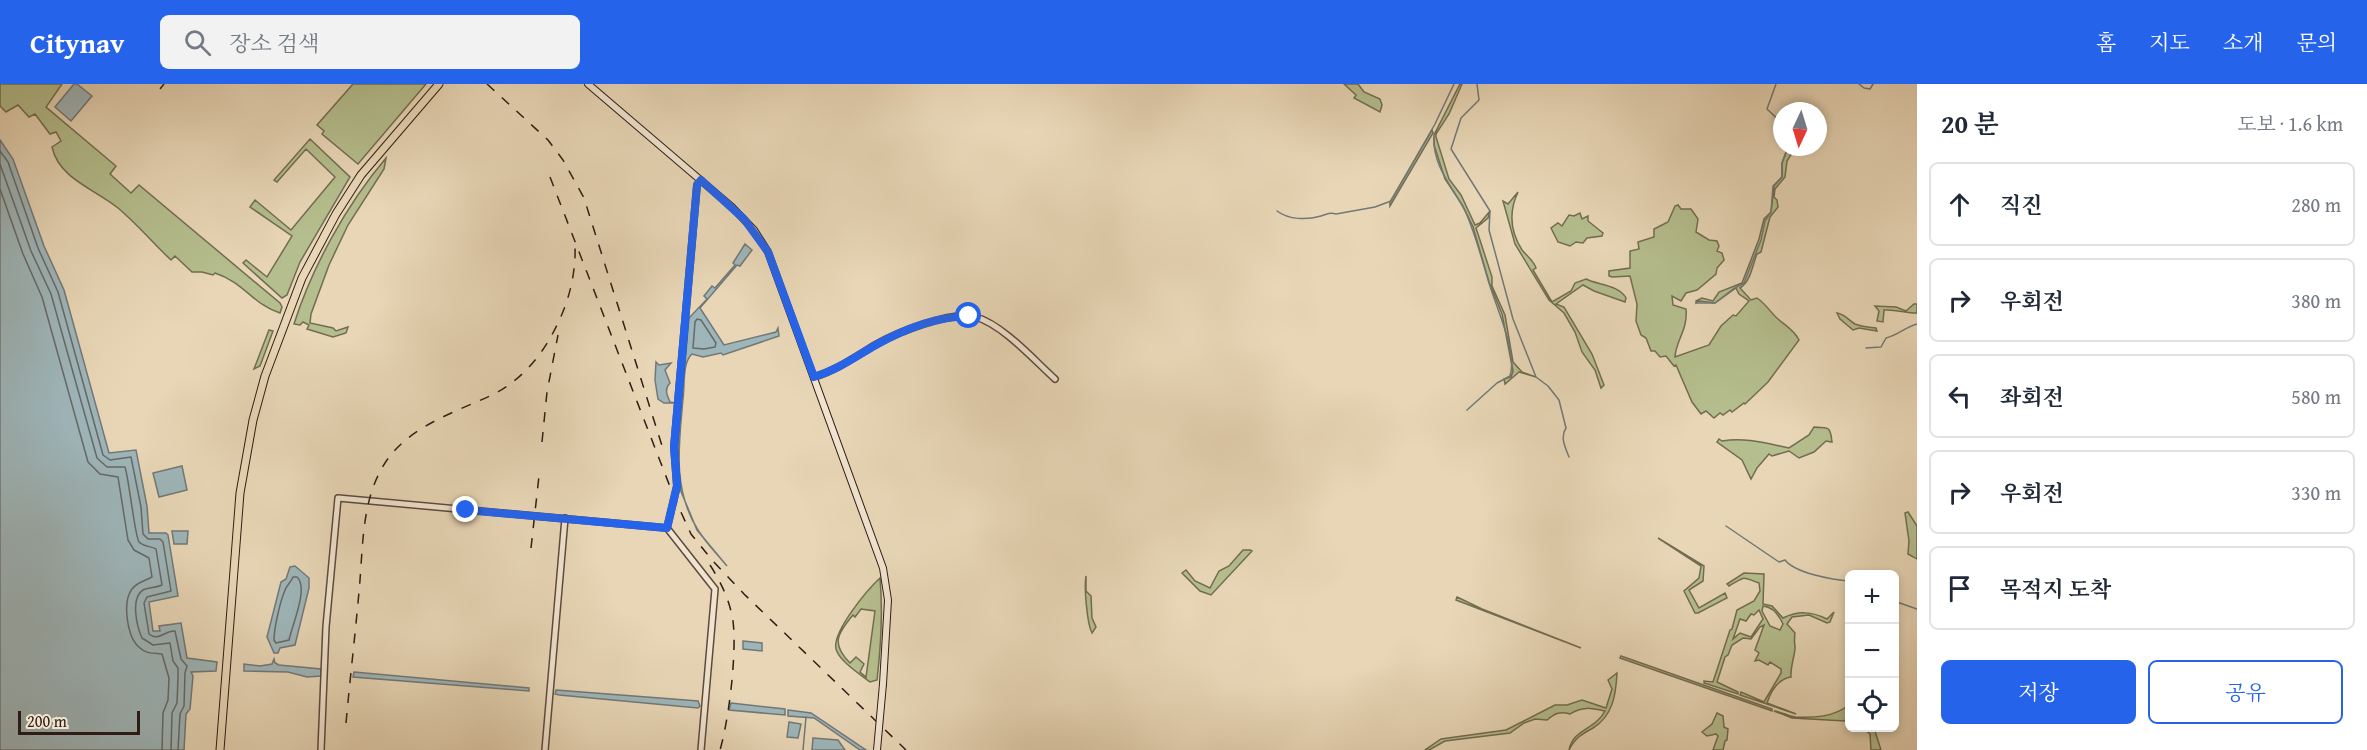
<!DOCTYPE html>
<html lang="ko">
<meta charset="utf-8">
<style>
body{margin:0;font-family:"Gentium Book Plus","Noto Serif KR",serif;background:#f2f2f3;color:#1f2937}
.controls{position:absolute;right:18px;bottom:18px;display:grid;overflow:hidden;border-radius:9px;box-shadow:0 3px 9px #0003}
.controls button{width:54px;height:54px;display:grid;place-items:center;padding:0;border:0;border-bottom:2px solid #e0e1e3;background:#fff;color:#1f2937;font:30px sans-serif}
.compass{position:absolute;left:1773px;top:18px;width:54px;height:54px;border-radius:50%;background:#fff;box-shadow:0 3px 9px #0003;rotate:184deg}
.scale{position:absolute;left:18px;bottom:15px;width:122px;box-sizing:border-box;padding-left:6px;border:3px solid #2f1c14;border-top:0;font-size:16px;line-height:21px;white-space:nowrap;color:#2f1c14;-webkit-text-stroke:4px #f0e4d0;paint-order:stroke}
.stop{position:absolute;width:18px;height:18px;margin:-14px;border:4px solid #2563eb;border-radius:50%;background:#fff}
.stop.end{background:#2563eb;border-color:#fff;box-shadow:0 2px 6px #0008}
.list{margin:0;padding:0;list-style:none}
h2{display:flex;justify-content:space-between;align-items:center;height:78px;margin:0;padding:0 24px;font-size:26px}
h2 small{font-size:20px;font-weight:400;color:#747a83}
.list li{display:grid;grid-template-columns:39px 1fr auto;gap:18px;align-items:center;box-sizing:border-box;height:84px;margin:0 12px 12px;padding:0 12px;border:2px solid #e0e1e3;border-radius:9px}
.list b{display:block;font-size:22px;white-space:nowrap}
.list em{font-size:20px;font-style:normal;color:#747a83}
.actions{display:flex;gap:12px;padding:18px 24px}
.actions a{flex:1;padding:14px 0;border:2px solid #2563eb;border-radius:9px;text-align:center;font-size:21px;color:#2563eb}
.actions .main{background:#2563eb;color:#fff}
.icon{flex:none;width:33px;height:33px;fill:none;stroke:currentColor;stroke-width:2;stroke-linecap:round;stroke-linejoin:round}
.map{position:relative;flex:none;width:1917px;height:666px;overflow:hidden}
header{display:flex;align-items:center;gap:36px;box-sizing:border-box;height:84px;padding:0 30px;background:#2563eb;color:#fff}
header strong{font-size:28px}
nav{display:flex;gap:33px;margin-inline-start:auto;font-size:21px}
.search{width:420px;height:54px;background:#f2f2f3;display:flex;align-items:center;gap:15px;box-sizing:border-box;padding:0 21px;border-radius:9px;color:#747a83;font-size:22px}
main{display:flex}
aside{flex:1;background:#fff}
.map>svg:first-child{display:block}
</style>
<header>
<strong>Citynav</strong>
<div class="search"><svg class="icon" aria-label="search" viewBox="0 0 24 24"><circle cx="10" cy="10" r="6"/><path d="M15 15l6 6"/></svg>장소 검색</div>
<nav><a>홈</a><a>지도</a><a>소개</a><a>문의</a></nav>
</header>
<main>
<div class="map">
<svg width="1917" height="666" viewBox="0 0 1917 666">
<rect width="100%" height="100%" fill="#e8d6b6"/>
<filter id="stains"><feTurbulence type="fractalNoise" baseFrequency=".00333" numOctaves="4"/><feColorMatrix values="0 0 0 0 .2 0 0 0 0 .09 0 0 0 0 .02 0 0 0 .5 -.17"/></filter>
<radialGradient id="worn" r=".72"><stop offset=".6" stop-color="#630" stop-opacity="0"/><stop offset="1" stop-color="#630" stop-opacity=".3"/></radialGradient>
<!-- green -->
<path fill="#b5be8e" stroke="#726d51" stroke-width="1.5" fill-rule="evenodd" d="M0,0H62L46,23L116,82L110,90L131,109L139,101L280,219L282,223L280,229C252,220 245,199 215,189L213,191L202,188H192L175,172L171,176C153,159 137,140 118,124C95,105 59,95 52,63L61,57L56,48L50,50L35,30L29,33L18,21L6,28L0,22Z
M353,0H426L358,80L322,50L324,47L317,41Z
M1344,0H1358L1364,8L1380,15L1382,21L1380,28L1354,14L1356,11Z
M1460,0H1462L1449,30L1436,50V53L1449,95L1461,111L1475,141L1480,139L1490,127L1488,134L1476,144L1492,193V202L1505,231L1513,278L1522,288L1536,293L1519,288L1505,300L1504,295L1511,293L1513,287L1502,230L1489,198L1473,143L1463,122L1445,95L1434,61V51Z
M1432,46L1433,49L1390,122V118Z
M310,55L350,93L300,178L287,211L282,214L243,179L246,176L267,193L292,152L250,123L255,116L291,146L335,93L306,65L277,98L274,96Z
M1788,63L1795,64L1787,77L1785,93L1775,105L1774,113L1777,116L1778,123L1770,133L1761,168L1757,170C1752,182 1751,197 1740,204L1751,216L1757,214C1766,220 1770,228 1778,235C1786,242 1795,247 1799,256L1768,298L1745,320L1744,319L1732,328L1730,326L1723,331L1720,329L1714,334L1706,327L1701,330L1692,318L1676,281L1674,282L1666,272L1660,273L1655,267H1651L1646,254L1641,251L1636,237L1637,220L1630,192L1612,193L1609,192V187L1630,184V167L1639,165L1638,158L1654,153V145L1668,138L1675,122L1678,121L1681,125H1691L1698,135L1696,148L1709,156L1717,157L1719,162L1717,167L1722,169L1724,176L1717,184L1716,190L1697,206L1686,209L1681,217L1672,212L1673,221L1686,225C1688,246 1676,256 1675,273L1709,261L1721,242L1733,231L1736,232L1749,217L1739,210L1736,204L1715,219L1699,217L1696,219V217L1702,214L1713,217L1719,208L1742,199L1759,155L1764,135L1771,128L1774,102L1782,93V79Z
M386,74L384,85L348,141L329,181L311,230L310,239L333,244L336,247L348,243L346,249L333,253L307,245L309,241L303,238L300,241L294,240C312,183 347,120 386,74Z
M1518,108C1509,127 1510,147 1522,166C1527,172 1534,177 1536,184L1533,186L1552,218L1571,207L1575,199L1586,195C1598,201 1619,201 1626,214L1625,218L1594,207L1583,201L1556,220L1564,223L1592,270L1604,301L1601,304L1595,286L1582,268L1575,248L1564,229L1549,216L1515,160L1503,117L1508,120Z
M1580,129L1582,135L1588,132V137L1603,149L1602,152L1587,154L1583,159L1576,158L1570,162L1558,158L1551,144L1558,139L1562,142L1569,131L1574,132Z
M1914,220H1917V229C1905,229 1896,225 1884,226L1883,238L1877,237L1879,227L1875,222L1896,223L1906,227Z
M1837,229C1845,230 1848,236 1855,240C1862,243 1868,243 1876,244L1877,247L1859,244L1853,246L1840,235Z
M269,246L273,247L260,282L254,285Z
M1814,343C1828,345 1830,340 1832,358L1826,357L1814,368L1799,374L1789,367L1772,372L1769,370L1757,384L1751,395L1742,376L1717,358L1719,355L1722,357C1745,353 1765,359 1789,364L1809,351Z
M1908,428L1917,442V475L1908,470L1909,457L1905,429Z
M1658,454L1704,482L1703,497L1689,506L1699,524L1725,509L1727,514L1698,529H1695L1684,507L1699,494L1701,482Z
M1250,466L1252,467L1211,511L1200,507L1182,489L1186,486L1195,497L1210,504L1219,487L1229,482L1243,466Z
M1744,489L1764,490L1763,520L1772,522L1783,534C1798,527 1811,527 1827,535L1834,528L1830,538L1827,539L1809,531L1792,533L1787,540L1795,549C1794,556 1794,556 1795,563C1796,567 1790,583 1791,593C1778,595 1771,607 1767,619L1796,630L1740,611L1741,608L1764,618L1781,589V585L1770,578L1768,581L1759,576L1755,577L1759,569L1755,566L1764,541L1760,543L1751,555L1743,554L1732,561L1728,571L1725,573L1717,598L1738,608V610L1704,599V597L1713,598L1730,546L1732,545L1737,526L1754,517L1760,507L1759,499C1741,493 1748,491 1729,502L1727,500ZM1763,522C1773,523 1779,531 1783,540L1780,546L1770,542L1762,527ZM1759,526L1763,535L1751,553L1740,549L1733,555L1740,535L1746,537L1751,530L1754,531Z
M1086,492V507L1091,512L1092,534L1096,543L1092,549C1087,540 1084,503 1086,492Z
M880,494C883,528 881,562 877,596L870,598C860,590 840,578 836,565C832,548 867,506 880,494ZM861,525L875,527L866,593L860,588L864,580L856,573L850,579C831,560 837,550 853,531L855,533Z
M1457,513L1482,525L1581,564L1456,516Z
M1621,572L1772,625V627L1620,574Z
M1617,589C1616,610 1613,632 1593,644C1582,650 1575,654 1569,666C1573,645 1595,646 1605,627C1591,624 1582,622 1570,630C1560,627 1555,629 1547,636L1535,635L1524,639L1510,649L1445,657L1429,666H1425L1441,655L1506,646L1555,621H1567L1582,616L1606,624L1612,605L1608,596Z
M1849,621L1845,637L1792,634L1774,627C1779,627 1788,632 1795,633C1814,634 1834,633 1849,621Z
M1717,629L1723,632L1724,643L1728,645L1727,656L1725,657L1723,666H1713L1718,652L1716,650L1707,652L1702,648L1712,640Z
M1863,644H1874L1881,666H1871L1870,650Z"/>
<!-- water -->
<path fill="#9eb6ba" stroke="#727878" stroke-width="1.5" d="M74,0H77L92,12L71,37L55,23Z
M0,56L13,75L44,162L64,206L109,369L136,366L147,422L149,449H166L168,451L178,512L149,518L153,547H160L159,542L181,539L187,574L217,578L216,587L191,588L193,592L190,625L186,630L184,666H0Z
M745,160L752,166L740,182L737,181L700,224L724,261L776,248L778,244L779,252L723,271L721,269L703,273L692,270C682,279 685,302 683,315C679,360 672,405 698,446C706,459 718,471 727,482L697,446L680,405L679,391L678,360L689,234L707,215L704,212L712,202L715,204L735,181L733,179Z
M656,278L659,281L671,279L665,286L670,299C664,305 667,311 670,318L676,319H664L658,315L655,296Z
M182,382L187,406L159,413L153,389Z
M172,447H188L187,460H174Z
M295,482L309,494V504L295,561L280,564L278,569H274L267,553L281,498L286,495L290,483Z
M743,557L762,559V567L743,565Z
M274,575L275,579L279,581L321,585V592L307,593L288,588L244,587V580L260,582L272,580Z
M354,588L529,604V607L353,593Z
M556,606L698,617L700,622L698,624L559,611L555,610Z
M731,619L785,625V631L729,626Z
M788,626L811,629L866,666H860L814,634L788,632Z
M789,638L801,640L798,654L787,653Z
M813,654L838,656L845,666H812Z"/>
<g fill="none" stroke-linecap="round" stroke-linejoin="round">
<!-- shore -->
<path stroke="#666967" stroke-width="1.5" d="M0,67L8,78L38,164L58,208L103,371L110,376L131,373L141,423L143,450L148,455H160L163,458L171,507L147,513L144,519L149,550C159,558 165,546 175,547L181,575L187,582L185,589L184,622L180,630L178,666
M0,80L31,167L51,210L97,374L107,383H125C129,395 135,453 139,458C144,463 151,462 156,465L162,501C156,504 149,503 143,506C130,514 137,543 142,554L153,561L170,559L173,577L178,584V594L177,619L172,629L171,666
M0,105L23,170L42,213L88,378L100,390L118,393L128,456L134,466L149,474L152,493C145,497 137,498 132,505C122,518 127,554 140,564C146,570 154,569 162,570L169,594L168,616L163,629L162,666
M697,235L701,236L716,259L715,263L704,265L693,264L695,238Z
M293,493H297C309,504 292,541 289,556L276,559L274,556C274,544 280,518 285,506C287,501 291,498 293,493Z"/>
<!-- stream -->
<path stroke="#727878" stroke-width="1.5" d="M1477,0L1479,16L1461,34L1451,65L1490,127L1489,146L1513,235L1536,293L1548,302L1559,316L1566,344C1560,353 1565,363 1569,373
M1776,0L1767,25L1782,39
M1859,0L1864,4L1870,5L1873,0
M1434,54C1433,84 1454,104 1466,129C1476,152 1482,176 1489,199C1496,223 1518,269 1510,292L1497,299L1467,326
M1277,127C1289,136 1307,136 1321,132C1328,130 1329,128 1336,130L1375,123L1391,117L1435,40L1454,0
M1697,219H1715L1733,205L1744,199L1761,156L1765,137L1771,128L1773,102L1782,93V79L1788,63
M1866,264L1881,263L1886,254C1899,251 1905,243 1917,240
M1726,442L1779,478L1785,476C1795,489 1833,496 1850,497
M1894,517L1917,525
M803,666L806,633"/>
<!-- tertiary casing -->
<g stroke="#5d4a3c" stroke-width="8">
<path id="tertiary" d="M814,293C837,286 855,273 875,261C896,249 951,226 976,233C1003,241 1034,276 1055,295
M667,444L677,402L674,363L697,101L701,96
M321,666L326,543L338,414L667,444L715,505L701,666
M545,666L565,434"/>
</g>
<!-- secondary casing -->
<g stroke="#2f1c14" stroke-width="8">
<path id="secondary" d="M588,0L732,123L754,146L768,168L883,484L888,516L883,600"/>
</g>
<!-- trunk casing -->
<g stroke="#2f1c14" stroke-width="9">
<path id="trunk" d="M220,666L240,409L253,336L265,292L302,194L336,130L361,91L439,0"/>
</g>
<!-- tertiary -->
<use href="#tertiary" stroke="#f0e4d0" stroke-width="5"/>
<!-- secondary -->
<use href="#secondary" stroke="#f0e4d0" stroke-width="6"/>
<!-- trunk -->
<use href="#trunk" stroke="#e8d6b6" stroke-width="7"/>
<!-- rail -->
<path stroke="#2f1c14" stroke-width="1.5" stroke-dasharray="10 10" stroke-linecap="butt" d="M487,0L548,56L563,76L584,114L663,365
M160,5L164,0
M550,93L674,413L691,450L712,476L744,510L906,666
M542,358L547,308L558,251
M531,464L539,392
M710,481C721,498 730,517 733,537C737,569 729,635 720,666
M346,639C350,595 355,552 359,508C363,467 361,420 382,384C405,343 454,329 494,310C523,295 543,270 557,241C569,217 576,189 575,162"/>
<!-- secondary-bridge casing -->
<g stroke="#2f1c14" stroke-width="8" stroke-linecap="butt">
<path id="secondary-bridge" d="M877,666L883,600"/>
</g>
<!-- secondary-bridge -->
<use href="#secondary-bridge" stroke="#f0e4d0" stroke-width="6"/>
</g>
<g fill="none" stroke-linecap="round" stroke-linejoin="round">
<!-- route -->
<path stroke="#2563eb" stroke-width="8" d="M466,426L667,444L677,402L674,363L697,101L701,96L744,135L768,168L814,293C837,286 855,273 876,261C904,245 937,233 969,232"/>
</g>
<rect width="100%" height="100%" filter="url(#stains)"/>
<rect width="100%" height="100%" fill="url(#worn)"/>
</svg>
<div class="controls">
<button>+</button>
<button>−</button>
<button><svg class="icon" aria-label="locate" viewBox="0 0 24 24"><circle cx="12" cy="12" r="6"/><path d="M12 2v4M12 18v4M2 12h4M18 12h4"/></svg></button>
</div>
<svg class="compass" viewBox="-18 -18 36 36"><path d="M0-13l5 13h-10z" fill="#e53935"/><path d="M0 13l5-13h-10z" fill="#747a83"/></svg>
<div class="scale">200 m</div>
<div class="stop" style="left:969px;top:232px"></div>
<div class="stop end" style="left:466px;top:426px"></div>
</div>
<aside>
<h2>20 분<small>도보 · 1.6 km</small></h2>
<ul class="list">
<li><svg class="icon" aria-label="ahead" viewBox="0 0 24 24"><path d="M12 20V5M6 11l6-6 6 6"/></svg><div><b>직진</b></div><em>280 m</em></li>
<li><svg class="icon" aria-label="right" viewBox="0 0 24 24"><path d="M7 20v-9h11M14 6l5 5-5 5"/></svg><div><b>우회전</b></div><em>380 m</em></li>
<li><svg class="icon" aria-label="left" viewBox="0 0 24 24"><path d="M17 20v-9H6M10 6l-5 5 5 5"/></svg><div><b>좌회전</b></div><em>580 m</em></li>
<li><svg class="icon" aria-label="right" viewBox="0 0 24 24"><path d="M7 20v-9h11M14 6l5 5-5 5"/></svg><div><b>우회전</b></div><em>330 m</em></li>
<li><svg class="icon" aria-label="arrive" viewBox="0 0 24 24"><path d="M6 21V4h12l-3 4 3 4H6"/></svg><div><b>목적지 도착</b></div></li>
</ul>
<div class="actions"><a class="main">저장</a><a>공유</a></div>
</aside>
</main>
